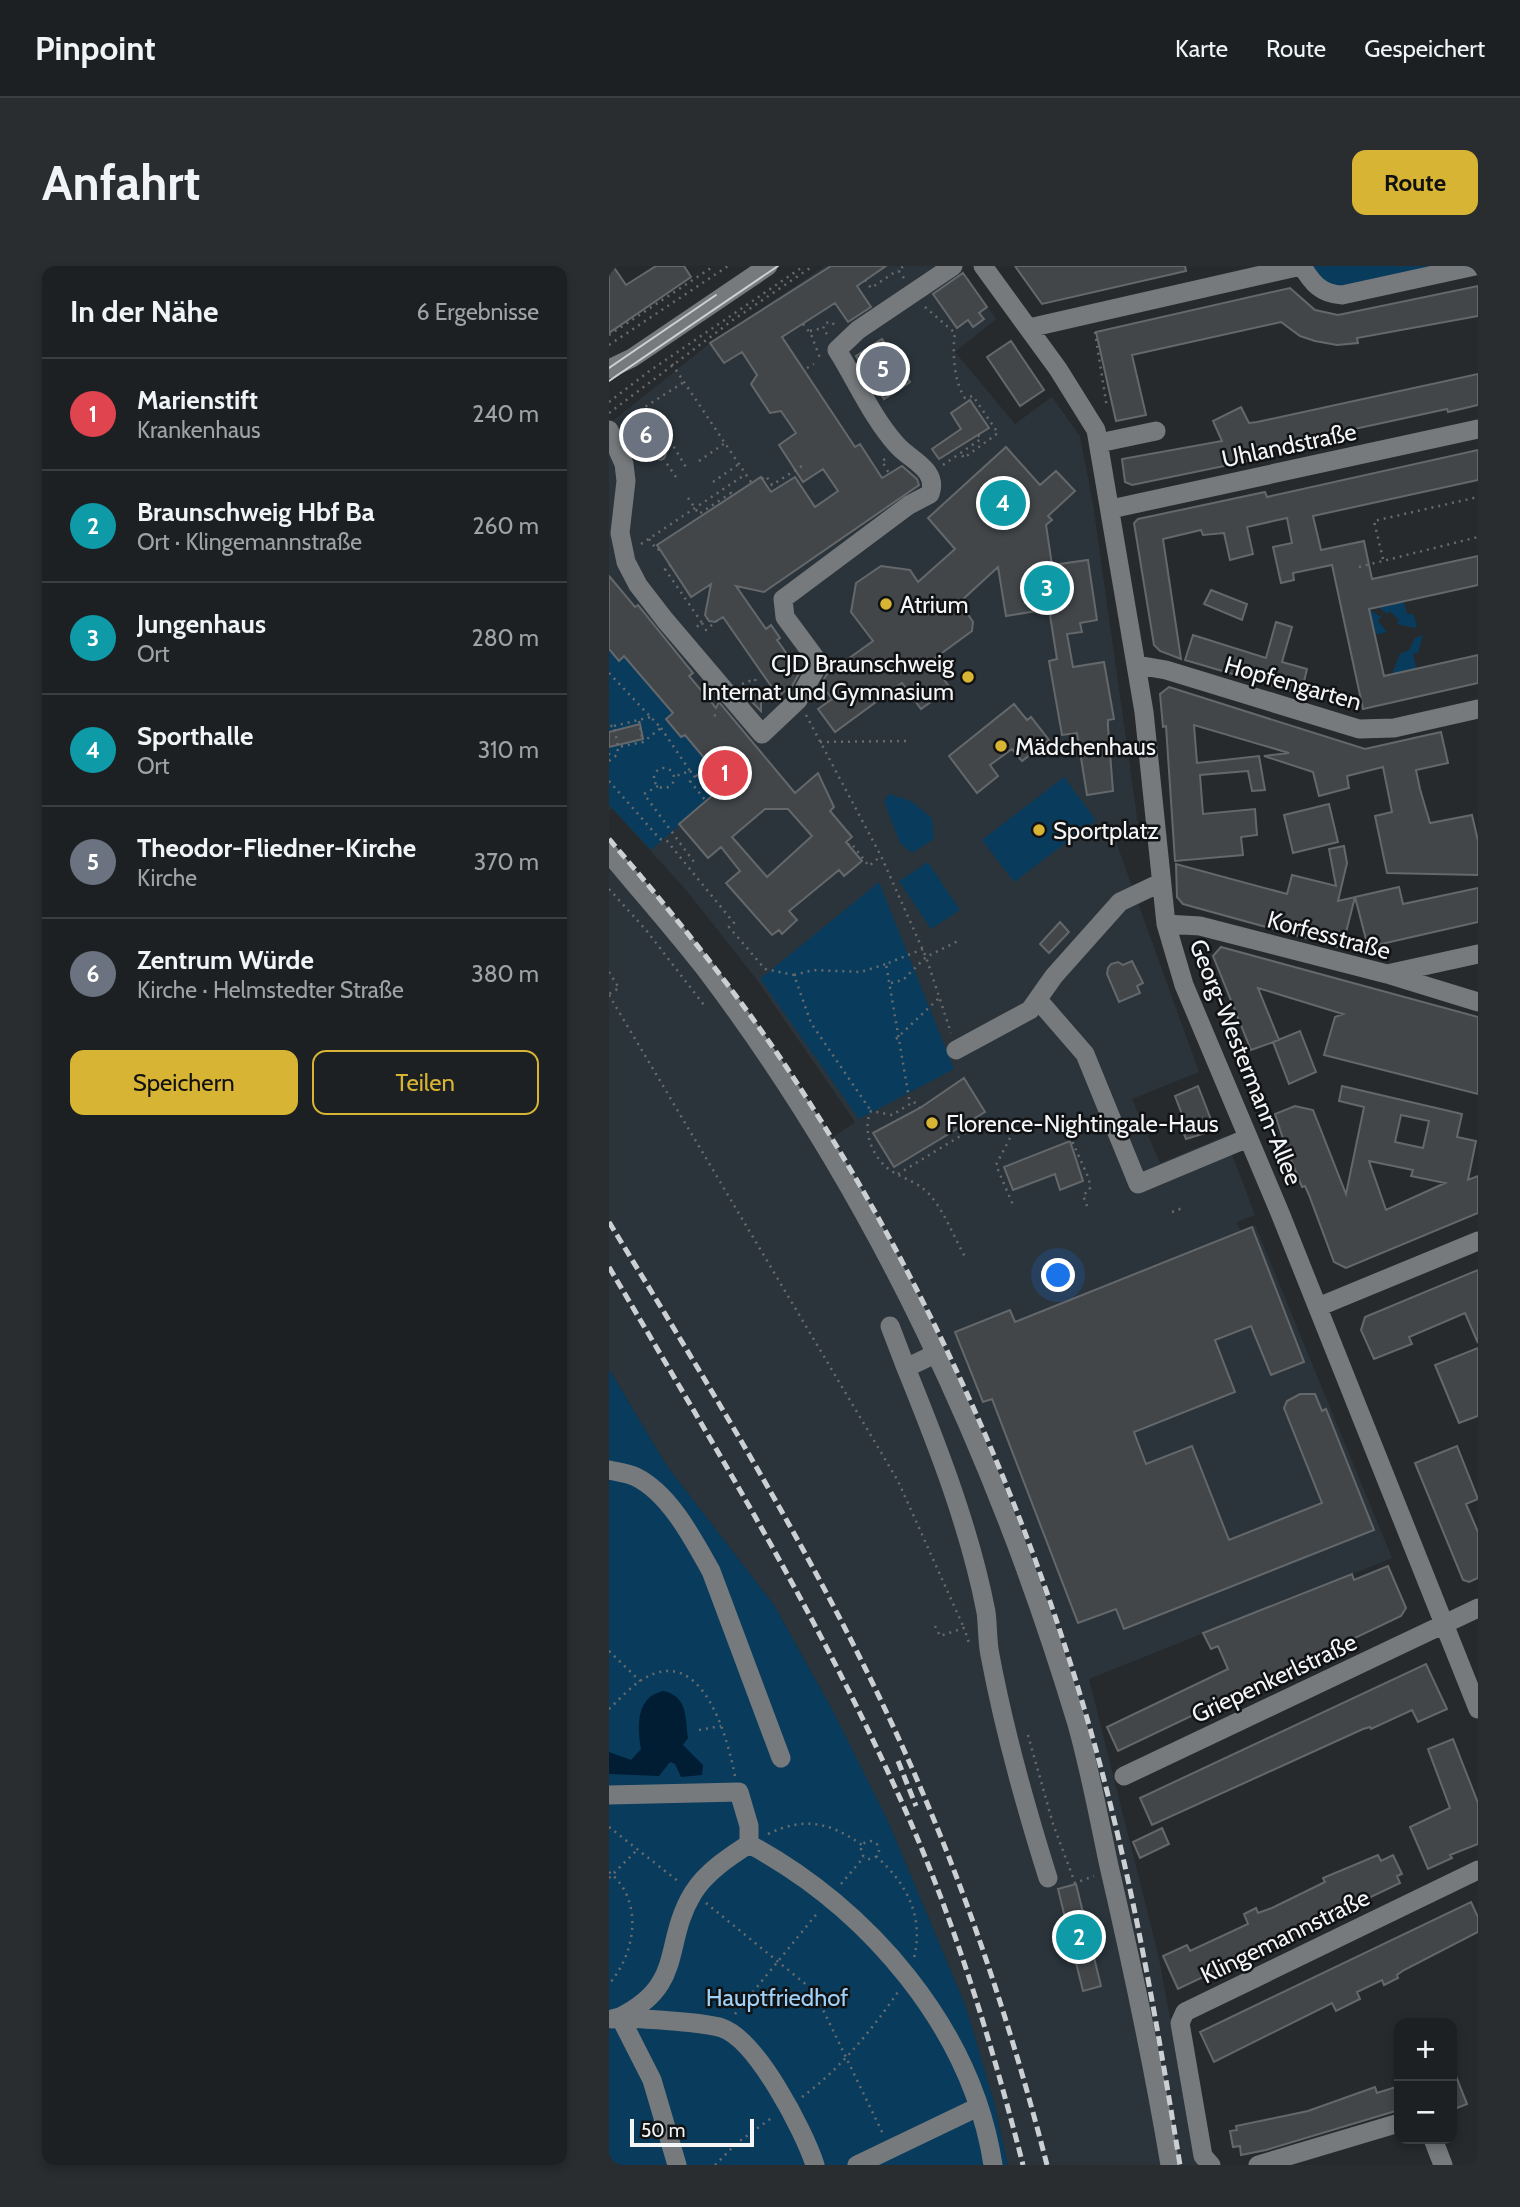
<!DOCTYPE html>
<html lang="de">
<meta charset="utf-8">
<style>
body{margin:0;font-family:Cabin,sans-serif;background:#292d2f;color:#f1f3f6}
.controls{position:absolute;right:21px;bottom:21px;display:grid;overflow:hidden;border-radius:14px;box-shadow:0 4px 10px #0003}
.controls button{width:63px;height:63px;display:grid;place-items:center;padding:0;border:0;border-bottom:2px solid #3a3e40;background:#1c2022;color:#f1f3f6;font:35px sans-serif}
.scale{position:absolute;left:21px;bottom:18px;width:124px;box-sizing:border-box;padding-left:7px;border:4px solid #f3f5f7;border-top:0;font-size:19px;line-height:24px;white-space:nowrap;color:#f3f5f7;-webkit-text-stroke:5px #111214;paint-order:stroke}
.you{position:absolute;left:450px;top:1010px;width:24px;height:24px;margin:-18px;border:5px solid #fff;border-radius:50%;background:#1a73e8;box-shadow:0 0 0 10px #1a73e833}
.badge{display:grid;place-items:center;width:46px;height:46px;border-radius:50%;background:#d7b434;color:#fff;font-size:23px;font-weight:700}
.pin{position:absolute;translate:-50% -50%;border:4px solid #fff;box-shadow:0 2px 7px #0006}
.list{margin:0;padding:0;list-style:none}
h2{display:flex;justify-content:space-between;align-items:center;height:91px;margin:0;padding:0 28px;font-size:30px}
h2 small{font-size:23px;font-weight:400;color:#a0a3a5}
.list li{display:grid;grid-template-columns:46px 1fr auto;gap:21px;align-items:center;box-sizing:border-box;height:112px;padding:0 28px;border-top:2px solid #3a3e40}
.list b{display:block;font-size:26px;white-space:nowrap}
.list p{margin:0;font-size:23px;white-space:nowrap;color:#a0a3a5}
.list em{font-size:23px;font-style:normal;color:#a0a3a5}
.actions{display:flex;gap:14px;padding:21px 28px}
.actions a{flex:1;padding:16px 0;border:2px solid #d7b434;border-radius:14px;text-align:center;font-size:24px;color:#d7b434}
.actions .main{background:#d7b434;color:#111}
.map{position:relative;flex:none;width:869px;height:1899px;overflow:hidden;border-radius:14px}
header{display:flex;align-items:center;gap:42px;box-sizing:border-box;height:98px;padding:0 35px;background:#1c2022;border-bottom:2px solid #3a3e40}
header strong{font-size:33px}
nav{display:flex;gap:38px;margin-inline-start:auto;font-size:24px}
.intro{display:flex;align-items:center;justify-content:space-between;box-sizing:border-box;height:168px;padding:0 42px}
h1{margin:0;font-size:49px}
.button{padding:18px 32px;border-radius:14px;background:#d7b434;color:#111;font-size:24px;font-weight:700}
main{display:flex;gap:42px;padding:0 42px}
aside{flex:1;background:#1c2022;border-radius:14px;box-shadow:0 4px 10px #0003}
.map>svg:first-child{display:block}
</style>
<header>
<strong>Pinpoint</strong>
<nav><a>Karte</a><a>Route</a><a>Gespeichert</a></nav>
</header>
<div class="intro"><h1>Anfahrt</h1><a class="button">Route</a></div>
<main>
<aside>
<h2>In der Nähe<small>6 Ergebnisse</small></h2>
<ul class="list">
<li><span class="badge" style="background:#e0444e">1</span><div><b>Marienstift</b><p>Krankenhaus</p></div><em>240 m</em></li>
<li><span class="badge" style="background:#0f9aa8">2</span><div><b>Braunschweig Hbf Ba</b><p>Ort · Klingemannstraße</p></div><em>260 m</em></li>
<li><span class="badge" style="background:#0f9aa8">3</span><div><b>Jungenhaus</b><p>Ort</p></div><em>280 m</em></li>
<li><span class="badge" style="background:#0f9aa8">4</span><div><b>Sporthalle</b><p>Ort</p></div><em>310 m</em></li>
<li><span class="badge" style="background:#6b7280">5</span><div><b>Theodor-Fliedner-Kirche</b><p>Kirche</p></div><em>370 m</em></li>
<li><span class="badge" style="background:#6b7280">6</span><div><b>Zentrum Würde</b><p>Kirche · Helmstedter Straße</p></div><em>380 m</em></li>
</ul>
<div class="actions"><a class="main">Speichern</a><a>Teilen</a></div>
</aside>
<div class="map">
<svg width="869" height="1899" viewBox="0 0 869 1899">
<rect width="100%" height="100%" fill="#262a2d"/>
<!-- built -->
<path fill="#2b343b" d="M216,0H350L387,53L346,86L406,158L443,131L471,170L484,238L529,558L506,573L590,806L523,833L551,897L616,870L646,949L628,956L632,965L646,959L783,1292L480,1413L550,1692L588,1899H399L385,1836L357,1741L279,1555L223,1443L165,1339L58,1200L0,1103V597L89,705L218,875L246,856L148,714L77,624L3,542L0,544V158L101,77Z"/>
<!-- green -->
<path fill="#093c5c" d="M693,0H869L733,29Z
M795,336L798,348H804L808,359L806,362L788,358L790,354L781,345L778,348L769,341Z
M760,343L772,351L769,355L778,366L766,369Z
M814,369L809,387L804,388L807,402L783,408L791,388L800,384L806,372Z
M0,383L10,394L15,390L64,447L57,454L72,471L76,469L117,518L42,584L0,539Z
M455,511L487,554L405,616L373,574Z
M280,528L302,535L323,552L325,573L303,587L291,577L275,535Z
M319,596L351,644L322,663L290,615Z
M270,616L345,803L250,853L151,713Z
M0,1103L58,1200L165,1339L223,1443L279,1555L357,1741L385,1836L399,1899H0Z"/>
<!-- water -->
<path fill="#001d33" d="M54,1425C79,1430 76,1451 79,1472L74,1479L94,1499L93,1509L72,1511L66,1498L61,1496L50,1510L0,1508V1486L22,1494L32,1483C28,1460 27,1431 54,1425Z"/>
<!-- building -->
<path fill="#424649" stroke="#64686b" stroke-width="2" fill-rule="evenodd" d="M0,0H4L17,19L47,0H75L82,11L0,67Z
M222,0H277L248,20L262,41L239,56L226,37L173,71L246,181L251,178L273,212L293,200L308,213L310,219L155,326L127,320L157,363L162,359L171,372L168,374L191,406L183,420L169,430L114,351L106,356L100,355L96,349L102,318L82,331L48,279L152,211L162,226L186,211L206,241L229,225L214,203L194,216L170,179L187,167L172,145L161,147L142,118L148,109L133,86L115,97L101,77Z
M406,0H576L577,5L433,38Z
M354,7L378,41L370,47L375,53L364,61L359,54L348,62L324,28Z
M869,20V50L748,72L749,77L728,79L706,75L691,70L672,56L523,89L537,149L507,155L487,66L681,22L706,44L729,49Z
M273,73L301,116L275,133L247,90Z
M402,75L435,124L411,140L378,91Z
M869,108V139L839,146L838,143L653,183L654,192L523,219L516,216L513,193L613,175L604,155L632,141L640,157L648,156Z
M361,134L380,162L330,193L323,183L352,163L342,147Z
M38,148L52,150L62,163L56,191L52,194L45,192L22,158Z
M397,181L431,219L447,205L466,225L439,250L443,254L437,259L443,299L479,294L488,354L471,357L473,366L458,368L464,401L495,396L505,453L499,454V461L504,525L478,529L468,467L453,469L440,395L448,393L440,343L397,350L389,301L351,336L364,356L363,365L322,395L341,422L312,443L293,417L226,466L209,443L223,433L212,418L218,408L264,375L242,346L247,317L272,300L301,304L309,316L328,299L346,283L319,252Z
M869,184V214L704,250L712,284L755,275L763,313L869,290V319L760,343L775,410L869,389V417L754,443L723,299L684,307L685,314L672,317L664,281L683,277L678,252L638,261L644,288L621,294L615,267L594,269L592,264L554,273L572,393L551,385L545,379L525,257L529,253L656,226L658,231Z
M0,310L26,341L29,339L84,407L80,410L107,442L110,436L186,527L209,507L225,541L221,545L243,571L237,576L253,595L235,610L230,604L180,645L188,654L173,668L170,664L163,669L117,617L131,605L112,581L99,592L70,558L117,518L76,469L72,471L57,453L64,447L15,390L10,395L0,383ZM156,543H179L203,570L158,611L123,571Z
M602,324L638,338L633,354L595,338Z
M667,356L683,361L673,396L698,403L692,428L576,394L584,369L657,392Z
M560,421L756,483L832,466L839,497L807,504L811,523L821,557L863,549L869,575V609L778,607L766,550L783,546L774,501L738,510L740,522L710,530L704,506L655,490L680,487L585,459L588,497L650,490L656,524L643,525L639,505L591,509L594,548L646,543L648,569L632,571L634,589L566,595L557,460L554,461L551,428Z
M136,422L152,433V445L132,425Z
M405,438L418,454L422,451L440,474L413,495L403,483L381,499L389,510L368,527L340,490Z
M31,458L34,473L0,481V466Z
M720,538L729,576L684,587L675,549Z
M735,580L738,597L729,635L746,631L733,682L574,638L568,631L567,598L678,628L683,609L727,620L720,583Z
M790,621L794,638L869,622V656L759,681L746,631Z
M451,656L460,666L440,687L431,678Z
M612,681L869,751V828L715,789L726,751L734,748L649,722L670,774L642,784L604,690Z
M523,695L534,717L528,720L531,727L510,736L498,708L499,702L502,698L509,696L514,699Z
M691,765L707,806L680,818L664,776Z
M355,812L376,846L285,901L264,867L311,842Z
M589,820L606,864L577,873L572,861L577,859L566,830Z
M733,820L853,848L848,871L867,875L859,914L869,910V947L737,1002L725,996L700,929L696,920L693,921L676,879L666,848L686,840L704,844L737,928L755,841L730,835ZM792,849L820,855L814,882L786,876ZM760,895L804,904L802,910L836,917L777,944Z
M461,875L474,915L451,924L446,908L404,924L395,901Z
M643,961L695,1096L662,1109L642,1060L606,1074L626,1126L525,1166L537,1198L583,1180L620,1274L713,1237L675,1142L678,1135L691,1128H706L713,1145L717,1143L765,1264L515,1363L507,1343L469,1357L383,1133L374,1136L346,1066L401,1044L406,1056Z
M869,1004V1077L856,1047L800,1071L803,1078L765,1093L752,1064L756,1051Z
M869,1082V1150L850,1157L826,1099Z
M848,1180L869,1233L857,1238L869,1266V1312L860,1316L854,1314L806,1197Z
M779,1300L797,1342L792,1350L509,1485L498,1461L619,1403L609,1380L602,1383L594,1367L743,1308L745,1314Z
M817,1398L838,1443L809,1456L803,1444L762,1463L761,1461L754,1463L543,1559L531,1532Z
M844,1473L869,1537V1578L841,1589L843,1592L819,1603L801,1561L841,1542L819,1483Z
M553,1562L560,1578L531,1592L524,1576Z
M769,1589L772,1595L784,1589L793,1608L788,1610L791,1617L569,1723L554,1690L578,1679L581,1685L639,1658L635,1648L647,1642L649,1647L663,1642L716,1616L714,1612Z
M467,1618L492,1720L474,1725L449,1623Z
M862,1636L869,1651V1666L795,1704L788,1709L789,1712L775,1719L773,1714L748,1726L751,1733L727,1745L723,1737L605,1796L591,1766Z
M843,1800L858,1838L843,1844Z
M790,1820V1844L657,1884L632,1889L631,1880L624,1881L621,1865L628,1864L627,1860L699,1845L766,1821L768,1827Z"/>
<g fill="none" stroke-linecap="round" stroke-linejoin="round">
<!-- path -->
<path stroke="#686b6e" stroke-width="2.5" stroke-dasharray="2 5" stroke-linecap="butt" d="M295,12L289,4L295,0
M256,14L262,22L289,4
M316,41L346,67C343,86 345,116 356,132L364,130L389,167L355,192L351,186
M194,58L202,68L211,92
M201,65L214,62
M486,66L498,142
M218,68L214,63L216,57L223,56L227,62
M0,69L105,0
M0,79L119,0
M63,98L144,219
M198,102L205,98
M0,136L39,106L195,0
M0,147L124,54L204,0
M29,154L25,148L75,116
M57,173L59,171L78,203
M54,192L67,211
M276,193L273,195L281,209
M90,195L116,177
M334,199L372,173L369,169
M153,213L157,210L163,219L193,200
M104,216L130,198
M79,232L90,248L122,227L123,229
M40,273L48,284L51,283
M32,278L137,208
M774,293L765,255L869,231
M62,299L56,303L93,357L86,362
M750,301L869,271
M93,357L97,364L110,353
M0,407L52,462L34,476L9,481L5,460H0
M133,418L146,413L147,417
M197,449L272,590L317,691L342,767
M105,450L111,446
M30,455L34,476
M5,460L42,451
M52,462L81,505L64,511
M211,476L299,475
M0,487V492
M0,495L8,489L9,482
M45 512a10 10 0 1 1 20 0a10 10 0 1 1-20 0Z
M81,505L86,510L81,515L97,535
M87,510L101,499
M0,515L51,573L58,575L125,657L120,661L156,703L185,709L202,757L262,845
M49,520L35,528L85,596
M239,579L242,577L260,600L272,590
M0,623L37,664L95,739
M314,683L277,698L301,838L283,849L262,845C252,865 265,895 284,906C298,914 310,917 321,929C336,947 345,971 356,991
M0,706L10,722L0,728
M185,709L204,704L252,706L277,698
M282,717L294,714L317,691L349,675
M0,729L289,1215L355,1362
M287,773L330,732
M305,836L311,842
M456,866H459L480,913L481,924L474,929L478,940
M401,872L387,899L404,939
M289,908L358,866
M563,946L576,941
M326,1360L331,1370L355,1362L360,1377
M0,1385L31,1415
M0,1443C14,1430 28,1413 47,1407C97,1391 119,1474 126,1510
M90,1464L112,1460
M419,1469L444,1558L466,1617L485,1610
M0,1561L70,1616
M159,1568C196,1550 222,1557 253,1579
M252 1584a9 9 0 1 1 18 0a9 9 0 1 1-18 0Z
M267,1590C298,1618 315,1650 305,1692
M0,1606C35,1634 27,1687 0,1718
M0,1612L29,1583
M232,1618L255,1591
M97,1637L205,1725L274,1868
M126,1748L210,1645
M193,1831C231,1803 262,1765 289,1726
M106,1899L128,1877L164,1851"/>
<!-- minor -->
<path stroke="#767a7d" stroke-width="19" d="M374,0L449,103L487,164L535,446L557,658L575,719L671,947L869,1443
M693,0C703,17 712,28 733,29L866,0
M420,62L692,0
M0,103L23,92L159,0
M0,164L15,198L17,215L11,267L17,296L29,319L56,354L153,468L189,434L210,397L176,351L174,333L300,239L321,228C330,203 300,194 287,178C263,151 247,114 228,84L249,64L344,0
M490,177L547,165
M502,243L869,163
M528,399L557,404L750,463L785,462L869,443
M0,587C32,626 66,664 97,704C266,927 388,1191 468,1458C481,1504 490,1553 500,1600C523,1699 544,1798 561,1899
M557,658L591,660L778,708L869,736
M778,708L869,688
M430,735L476,788L529,918L639,872
M347,784L421,744L445,710L511,636L551,617
M709,1041L869,975
M281,1060L297,1102
M326,1088L297,1102C329,1181 361,1263 377,1346C379,1360 378,1375 381,1389C395,1464 416,1539 439,1612
M0,1204C8,1206 19,1207 27,1211C61,1228 84,1273 102,1305L172,1492
M515,1510L869,1342
M0,1529L130,1526L140,1560V1578
M140,1578C259,1642 363,1762 384,1899
M11,1751C36,1754 92,1755 113,1762C148,1774 195,1865 206,1899
M11,1751C77,1718 53,1678 84,1627C97,1606 120,1591 140,1578
M3,1753L11,1751L43,1814L68,1899
M824,1873L834,1899
M248,1899L369,1841
M602,1899L594,1890L571,1757L576,1746L869,1604
M649,1899L790,1857"/>
<!-- tram -->
<path stroke="#cdd0d2" stroke-width="2" d="M0,102L107,29
M0,115L169,0"/>
<!-- rail -->
<path stroke="#cdd0d2" stroke-width="5" stroke-dasharray="10 5" stroke-linecap="butt" d="M0,573C62,645 123,720 176,799C310,1000 414,1228 480,1459C522,1604 547,1751 571,1899
M0,956C109,1135 222,1316 306,1509C361,1635 404,1767 438,1899
M0,1001C100,1171 203,1339 285,1519C341,1640 381,1770 414,1899
M289,1495L307,1540"/>
</g>
<!-- markers -->
<g fill="#d7b434" stroke="#111214" stroke-width="2.5">
<circle cx="277" cy="338" r="7"/>
<circle cx="359" cy="411" r="7"/>
<circle cx="392" cy="480" r="7"/>
<circle cx="430" cy="564" r="7"/>
<circle cx="323" cy="857" r="7"/>
</g>
<g text-anchor="middle" dominant-baseline="central" stroke-width="5" stroke-linejoin="round" paint-order="stroke">
<!-- street labels -->
<g font-size="24" fill="#f3f5f7" stroke="#111214">
<text transform="translate(680 179) rotate(-12)">Uhlandstraße</text>
<text transform="translate(684 417) rotate(16)">Hopfengarten</text>
<text transform="translate(720 669) rotate(15)">Korfesstraße</text>
<text transform="translate(637 796) rotate(68)">Georg-Westermann-Allee</text>
<text transform="translate(665 1412) rotate(-25)">Griepenkerlstraße</text>
<text transform="translate(676 1670) rotate(-26)">Klingemannstraße</text>
</g>
<!-- poi labels -->
<g font-size="24" fill="#f3f5f7" stroke="#111214" text-anchor="start">
<text x="291" y="338">Atrium</text>
<text x="345" y="397" text-anchor="end">CJD Braunschweig<tspan x="345" dy="28">Internat und Gymnasium</tspan></text>
<text x="406" y="480">Mädchenhaus</text>
<text x="444" y="564">Sportplatz</text>
<text x="337" y="857">Florence-Nightingale-Haus</text>
</g>
<!-- park labels -->
<g font-size="24" fill="#a0d1f8" stroke="#111214">
<text x="168" y="1731">Hauptfriedhof</text>
</g>
</g>
</svg>
<div class="controls">
<button>+</button>
<button>−</button>
</div>
<div class="scale">50 m</div>
<div class="you"></div>
<div class="pin badge" style="left:116px;top:507px;background:#e0444e">1</div>
<div class="pin badge" style="left:470px;top:1671px;background:#0f9aa8">2</div>
<div class="pin badge" style="left:438px;top:322px;background:#0f9aa8">3</div>
<div class="pin badge" style="left:394px;top:237px;background:#0f9aa8">4</div>
<div class="pin badge" style="left:274px;top:103px;background:#6b7280">5</div>
<div class="pin badge" style="left:37px;top:169px;background:#6b7280">6</div>
</div>
</main>
